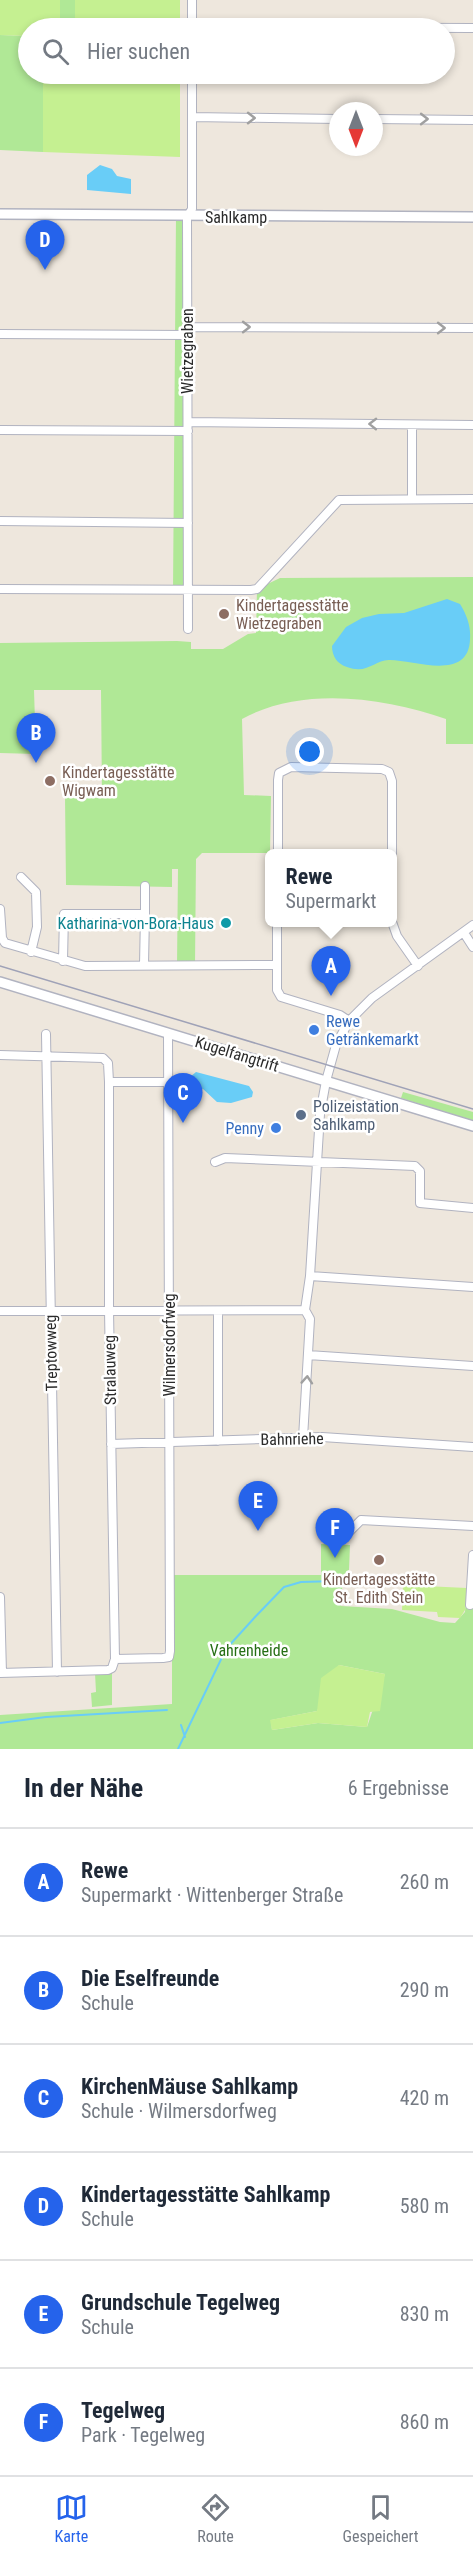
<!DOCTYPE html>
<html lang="de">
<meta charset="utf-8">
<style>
body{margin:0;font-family:"Roboto Condensed",sans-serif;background:#f6f6f7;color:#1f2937}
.compass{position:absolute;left:329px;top:102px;width:54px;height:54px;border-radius:50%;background:#fff;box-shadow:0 3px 9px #0003;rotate:180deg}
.you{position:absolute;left:310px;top:752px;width:21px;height:21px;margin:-15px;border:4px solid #fff;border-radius:50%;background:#1a73e8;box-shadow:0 0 0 9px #1a73e833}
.badge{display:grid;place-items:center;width:39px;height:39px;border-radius:50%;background:#2563eb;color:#fff;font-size:20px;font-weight:700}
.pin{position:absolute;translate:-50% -50px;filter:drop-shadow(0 2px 3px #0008)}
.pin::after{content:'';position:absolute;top:32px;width:21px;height:18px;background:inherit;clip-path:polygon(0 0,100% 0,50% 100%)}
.popup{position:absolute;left:265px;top:849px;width:132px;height:78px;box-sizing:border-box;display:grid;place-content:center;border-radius:9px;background:#fff;filter:drop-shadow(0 2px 4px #0005);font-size:20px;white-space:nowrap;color:#747a83}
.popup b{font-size:22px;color:#1f2937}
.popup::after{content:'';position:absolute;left:50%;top:100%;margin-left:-12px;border:12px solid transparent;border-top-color:#fff}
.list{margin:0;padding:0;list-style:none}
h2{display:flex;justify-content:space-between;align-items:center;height:78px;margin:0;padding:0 24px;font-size:26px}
h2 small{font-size:20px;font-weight:400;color:#747a83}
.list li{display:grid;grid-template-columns:39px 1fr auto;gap:18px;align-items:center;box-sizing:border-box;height:108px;padding:0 24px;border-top:2px solid #e0e1e3}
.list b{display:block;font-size:22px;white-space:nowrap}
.list p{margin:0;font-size:20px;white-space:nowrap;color:#747a83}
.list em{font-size:20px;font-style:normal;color:#747a83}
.icon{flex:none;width:33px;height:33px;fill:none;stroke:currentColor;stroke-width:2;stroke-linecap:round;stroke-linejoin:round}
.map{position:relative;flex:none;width:473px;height:1749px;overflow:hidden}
.search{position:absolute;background:#fff;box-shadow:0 3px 9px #0003;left:18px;right:18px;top:18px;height:66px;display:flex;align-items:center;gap:15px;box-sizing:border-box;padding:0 21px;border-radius:33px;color:#747a83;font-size:22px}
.sheet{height:726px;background:#fff}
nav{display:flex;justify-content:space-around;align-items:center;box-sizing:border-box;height:84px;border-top:2px solid #e0e1e3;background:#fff;font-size:16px;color:#747a83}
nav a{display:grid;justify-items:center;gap:3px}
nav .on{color:#2563eb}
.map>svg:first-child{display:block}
</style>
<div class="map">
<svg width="473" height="1749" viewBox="0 0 473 1749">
<rect width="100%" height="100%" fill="#eee7dd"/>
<!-- green -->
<path fill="#b0e896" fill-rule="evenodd" d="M60,0H75V28H53L60,21Z
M0,35L28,36V74H43V152L0,150Z
M176,216L187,217L188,590H173Z
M473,577V744H446V719C384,697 301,686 242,719L244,795L271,796L270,853H202L196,859L195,965L177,966L178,869H172V887L66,885L65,797L102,798L101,690H34L36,754L0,753V643L177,641L191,642V649H223L248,634L256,633L257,589L280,578Z
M403,1092L473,1112V1121L401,1098Z
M321,1544L350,1545L349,1570L343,1575L341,1606L392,1609L440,1622L455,1623L465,1612L469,1563H473V1749H0V1715L172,1704V1575H321ZM339,1665L385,1674L367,1727L318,1723L272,1730L271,1720L317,1711Z
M112,1672V1705L92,1707L91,1693L96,1692L95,1673Z"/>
<!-- pitch -->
<path fill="#c5f091" d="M0,0H60V21L53,28H28V36L0,35Z
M75,0H180V28H75Z
M43,74H180V157L43,152Z
M403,1585L467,1588L465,1610L460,1618L438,1617L437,1612L402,1610Z
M339,1665L385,1674L380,1711L370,1712L367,1727L318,1723L272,1730L270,1720L317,1711L321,1678Z"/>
<!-- water -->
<path fill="#69cdf7" d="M100,165L112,169L117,176L131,179V194L87,190V175Z
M447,599L460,604C467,615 471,627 470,639C469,682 414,660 390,660C375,659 368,675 347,667C337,664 332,656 332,646L346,627L362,618L379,614L404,613Z
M196,1072L249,1086L253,1092L252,1097L231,1103L217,1102L203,1089L183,1083Z"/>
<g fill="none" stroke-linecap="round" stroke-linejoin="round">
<!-- stream -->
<path stroke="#69cdf7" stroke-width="2" d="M0,1723L46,1717L167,1710
M181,1725L185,1737
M178,1749L226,1649L256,1616L284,1587L301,1582L337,1581"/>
<!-- minor casing -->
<g stroke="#b1b3c0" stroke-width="10">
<path id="minor" d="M192,0V28
M192,27L473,28
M192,117L338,119
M374,119L473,120
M187,327L473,328
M0,334L187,335
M188,422L473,425
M412,425V499
M0,430L188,431
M0,521L188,523
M0,589L251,590L257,589L339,500L473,499
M188,629L187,217L192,209V74
M278,854V780L279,773L291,767L382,769L389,772L392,781V854
M21,877L36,892L37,927L31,952
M0,909L2,938L5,943L85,966L277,965
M145,914V886
M277,922V990L281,997L340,1015L349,1021
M392,922L397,936L418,966
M464,933L473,947
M63,961L64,914H145L144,965
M46,1034L57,1672
M0,1055L103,1058L108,1063L109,1082H168
M109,1082V1310L115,1659
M215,1162L225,1158L415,1166L420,1171V1203L473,1208
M310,1276L473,1287
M0,1311L305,1310
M218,1311V1441
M308,1355L473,1366
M303,1438L310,1319L305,1310L310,1276L320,1114L326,1081L336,1045L349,1021L372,998L473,925
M111,1444L322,1437L473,1447
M350,1531L361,1520L473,1526
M0,1597L2,1673
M470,1605L473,1555
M0,1673L108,1670L112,1668L115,1659L163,1658L169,1657L170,1651L168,1034"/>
</g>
<!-- tertiary casing -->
<g stroke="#b1b3c0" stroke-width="12">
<path id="tertiary" d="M0,214L473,217
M0,982L473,1126"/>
</g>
<!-- minor -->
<use href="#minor" stroke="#fff" stroke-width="8"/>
<!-- tertiary -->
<use href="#tertiary" stroke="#fff" stroke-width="9"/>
<!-- tram -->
<path stroke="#9fa2b7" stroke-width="1.5" d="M0,966L473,1109"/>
</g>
<!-- one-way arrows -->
<defs><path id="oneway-chevron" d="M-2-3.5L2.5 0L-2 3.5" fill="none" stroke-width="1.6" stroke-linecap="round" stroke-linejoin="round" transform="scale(1.5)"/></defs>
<g stroke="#a0a0a0">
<use href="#oneway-chevron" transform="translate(251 118)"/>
<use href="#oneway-chevron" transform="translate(424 119)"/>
<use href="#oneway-chevron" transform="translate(246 327)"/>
<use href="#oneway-chevron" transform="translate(441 328)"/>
<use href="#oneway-chevron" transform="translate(373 424) rotate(-179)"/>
<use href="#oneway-chevron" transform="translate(307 1380) rotate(-86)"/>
</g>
<!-- markers -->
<g fill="#8d6e63" stroke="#fff" stroke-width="2">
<circle cx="224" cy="614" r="6"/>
<circle cx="50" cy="781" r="6"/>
<circle cx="379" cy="1560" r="6"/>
</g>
<circle fill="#0f9aa8" stroke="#fff" stroke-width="2" cx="226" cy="923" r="6"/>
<g fill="#3f7fe0" stroke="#fff" stroke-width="2">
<circle cx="314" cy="1030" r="6"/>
<circle cx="276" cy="1128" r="6"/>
</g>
<circle fill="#5c6f8a" stroke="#fff" stroke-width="2" cx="301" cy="1115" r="6"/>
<g text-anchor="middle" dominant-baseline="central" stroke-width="5" stroke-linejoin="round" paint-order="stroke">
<!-- street labels -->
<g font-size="16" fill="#2b2b2b" stroke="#fff">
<text x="236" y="217">Sahlkamp</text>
<text transform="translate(187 351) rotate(-90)">Wietzegraben</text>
<text transform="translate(237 1054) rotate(17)">Kugelfangtrift</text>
<text transform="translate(169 1345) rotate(-90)">Wilmersdorfweg</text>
<text transform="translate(51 1353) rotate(-91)">Treptowweg</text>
<text transform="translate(110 1370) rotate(-91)">Stralauweg</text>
<text transform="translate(292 1439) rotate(-1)">Bahnriehe</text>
</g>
<!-- education labels -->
<g font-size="16" fill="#785e54" stroke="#fff" text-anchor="start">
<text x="236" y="605">Kindertagesstätte<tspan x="236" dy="18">Wietzegraben</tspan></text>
<text x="62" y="772">Kindertagesstätte<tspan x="62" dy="18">Wigwam</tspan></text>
<text x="379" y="1579" text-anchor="middle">Kindertagesstätte<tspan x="379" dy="18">St. Edith Stein</tspan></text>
</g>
<!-- culture labels -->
<g font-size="16" fill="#0d838f" stroke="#fff" text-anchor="end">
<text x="214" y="923">Katharina-von-Bora-Haus</text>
</g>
<!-- shop labels -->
<g font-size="16" fill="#366cbe" stroke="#fff" text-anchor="start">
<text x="326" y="1021">Rewe<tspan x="326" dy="18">Getränkemarkt</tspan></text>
<text x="264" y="1128" text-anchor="end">Penny</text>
</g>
<!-- service labels -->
<g font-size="16" fill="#4e5e75" stroke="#fff" text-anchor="start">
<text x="313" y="1106">Polizeistation<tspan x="313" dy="18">Sahlkamp</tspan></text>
</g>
<!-- park labels -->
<g font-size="16" fill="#266f15" stroke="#fff">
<text x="249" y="1650">Vahrenheide</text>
</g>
</g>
</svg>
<svg class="compass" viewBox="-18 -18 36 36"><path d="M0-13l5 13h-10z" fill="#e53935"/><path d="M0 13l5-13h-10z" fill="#747a83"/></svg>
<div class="you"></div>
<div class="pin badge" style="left:331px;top:996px">A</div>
<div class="popup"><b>Rewe</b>Supermarkt</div>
<div class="pin badge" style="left:36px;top:763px">B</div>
<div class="pin badge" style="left:183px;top:1123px">C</div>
<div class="pin badge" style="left:45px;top:270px">D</div>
<div class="pin badge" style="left:258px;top:1531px">E</div>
<div class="pin badge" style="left:335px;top:1558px">F</div>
<div class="search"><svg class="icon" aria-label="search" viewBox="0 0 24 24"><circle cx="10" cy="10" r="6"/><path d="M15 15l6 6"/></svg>Hier suchen</div>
</div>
<section class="sheet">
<h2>In der Nähe<small>6 Ergebnisse</small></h2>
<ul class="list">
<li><span class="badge">A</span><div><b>Rewe</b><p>Supermarkt · Wittenberger Straße</p></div><em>260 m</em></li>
<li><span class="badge">B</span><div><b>Die Eselfreunde</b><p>Schule</p></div><em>290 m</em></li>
<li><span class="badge">C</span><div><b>KirchenMäuse Sahlkamp</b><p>Schule · Wilmersdorfweg</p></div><em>420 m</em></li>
<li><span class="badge">D</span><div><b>Kindertagesstätte Sahlkamp</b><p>Schule</p></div><em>580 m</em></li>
<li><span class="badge">E</span><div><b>Grundschule Tegelweg</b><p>Schule</p></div><em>830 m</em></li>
<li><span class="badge">F</span><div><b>Tegelweg</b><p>Park · Tegelweg</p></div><em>860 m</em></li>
</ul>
</section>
<nav>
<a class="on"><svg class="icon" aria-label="map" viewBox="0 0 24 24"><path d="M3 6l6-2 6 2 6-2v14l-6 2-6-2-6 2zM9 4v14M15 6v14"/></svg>Karte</a>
<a><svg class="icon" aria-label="directions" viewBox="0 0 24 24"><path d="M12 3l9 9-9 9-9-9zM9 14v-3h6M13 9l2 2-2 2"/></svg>Route</a>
<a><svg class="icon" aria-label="saved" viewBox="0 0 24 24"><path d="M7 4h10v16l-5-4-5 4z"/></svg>Gespeichert</a>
</nav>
